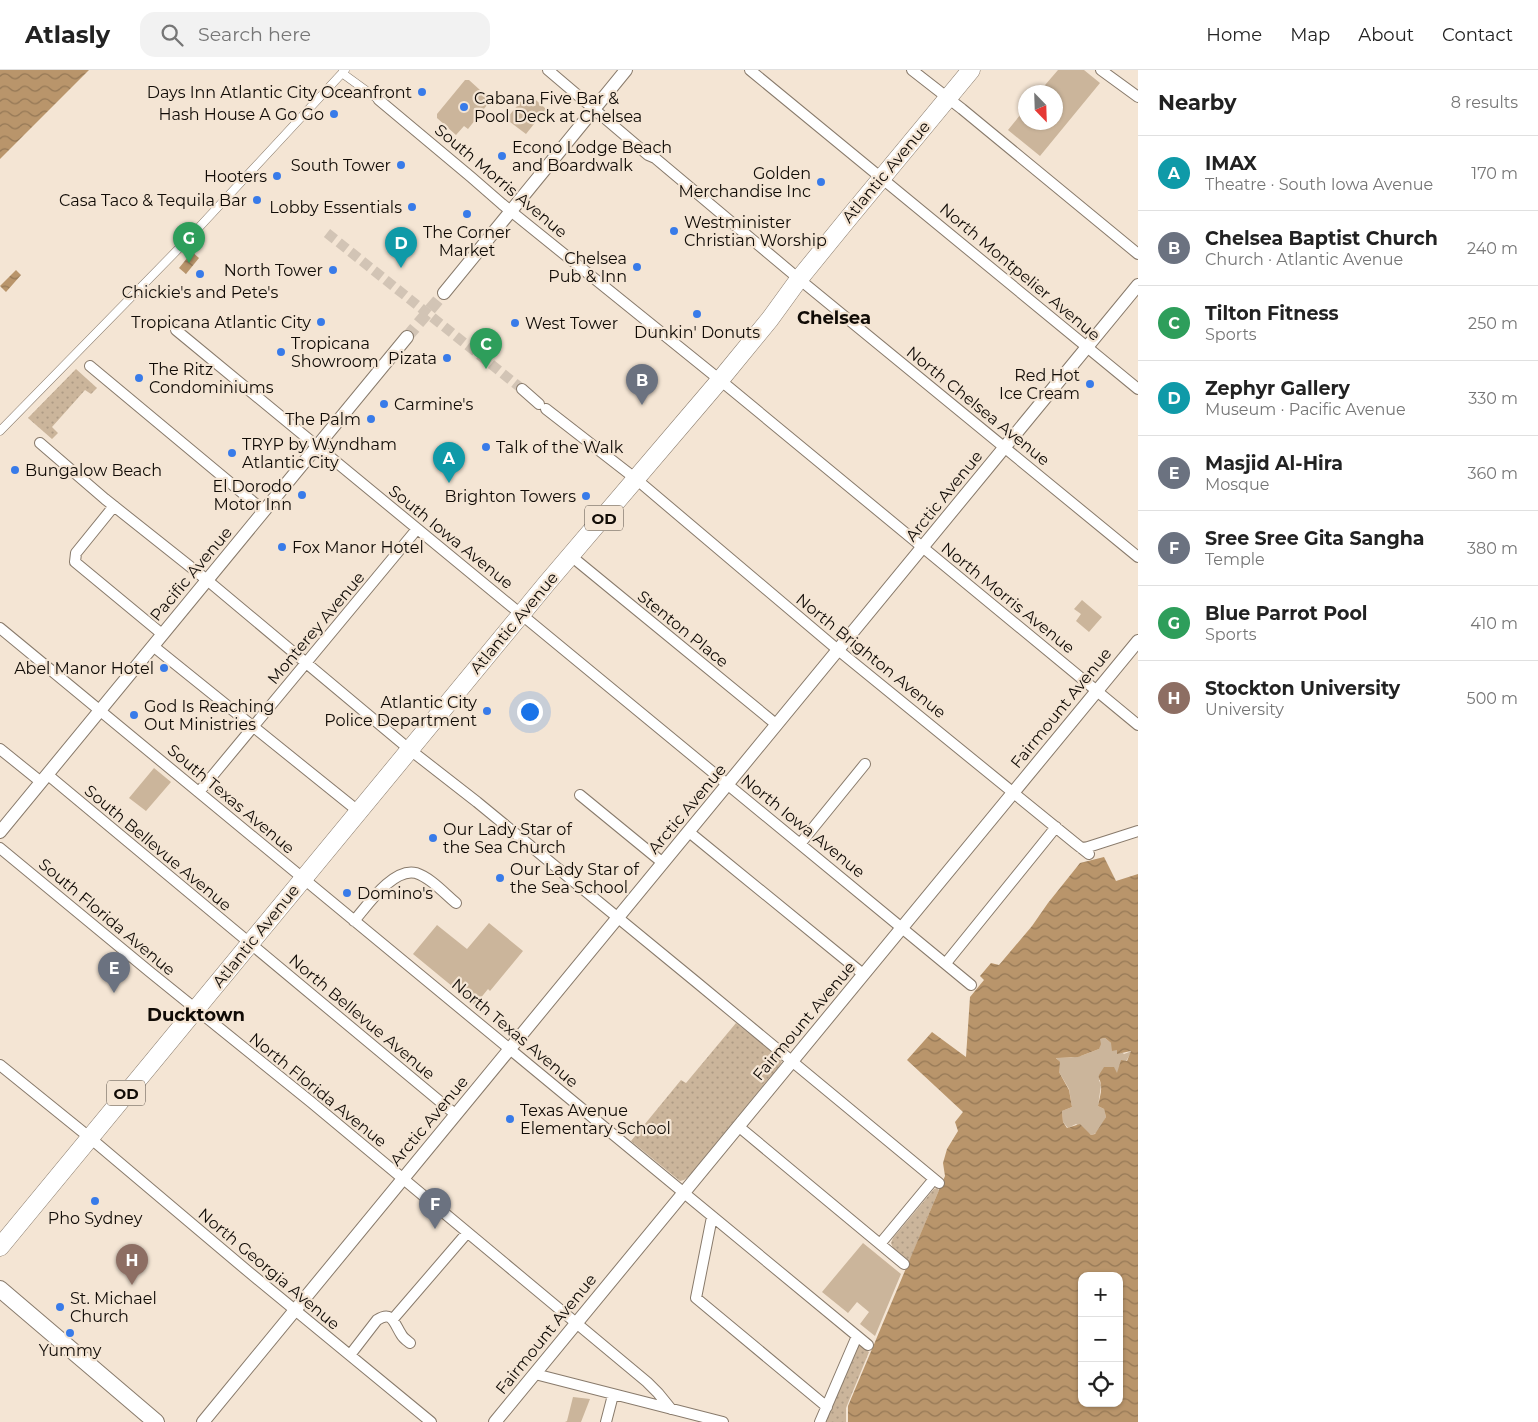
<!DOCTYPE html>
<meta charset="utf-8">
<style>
body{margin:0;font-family:Montserrat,sans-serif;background:#f2f2f2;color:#222}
.controls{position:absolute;right:15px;bottom:15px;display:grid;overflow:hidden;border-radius:10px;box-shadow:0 1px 4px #0004}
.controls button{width:45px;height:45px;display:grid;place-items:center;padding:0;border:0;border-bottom:1px solid #e0e0e0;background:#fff;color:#222;font:25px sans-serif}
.compass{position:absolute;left:1018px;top:15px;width:45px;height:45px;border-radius:50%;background:#fff;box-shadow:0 1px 4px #0004;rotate:157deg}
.you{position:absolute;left:529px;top:641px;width:18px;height:18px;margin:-12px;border:4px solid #fff;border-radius:50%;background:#1a73e8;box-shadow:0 0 0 8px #1a73e833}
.badge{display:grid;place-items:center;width:32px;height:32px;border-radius:50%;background:#387be9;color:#fff;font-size:16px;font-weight:700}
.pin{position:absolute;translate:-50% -41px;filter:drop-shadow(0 1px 2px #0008)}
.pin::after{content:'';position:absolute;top:26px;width:18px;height:15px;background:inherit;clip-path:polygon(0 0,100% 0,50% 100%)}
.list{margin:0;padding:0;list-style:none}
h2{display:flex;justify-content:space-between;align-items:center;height:65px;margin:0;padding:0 20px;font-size:21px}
h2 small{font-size:16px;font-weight:400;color:#767676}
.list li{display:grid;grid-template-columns:32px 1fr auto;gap:15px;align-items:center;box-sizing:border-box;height:75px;padding:0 20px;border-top:1px solid #e0e0e0}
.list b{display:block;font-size:19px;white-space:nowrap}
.list p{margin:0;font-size:16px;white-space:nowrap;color:#767676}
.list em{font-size:16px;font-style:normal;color:#767676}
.icon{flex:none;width:28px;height:28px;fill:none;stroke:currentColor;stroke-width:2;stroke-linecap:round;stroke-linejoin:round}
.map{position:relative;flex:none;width:1138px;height:1352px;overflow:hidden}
header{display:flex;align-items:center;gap:30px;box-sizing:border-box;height:70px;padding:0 25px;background:#fff;border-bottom:1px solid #e0e0e0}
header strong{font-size:24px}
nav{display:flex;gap:28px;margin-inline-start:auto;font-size:18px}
.search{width:350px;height:45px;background:#f2f2f2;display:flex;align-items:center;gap:12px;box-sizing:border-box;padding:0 18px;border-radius:15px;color:#767676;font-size:19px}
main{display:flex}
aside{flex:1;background:#fff}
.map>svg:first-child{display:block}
</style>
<header>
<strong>Atlasly</strong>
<div class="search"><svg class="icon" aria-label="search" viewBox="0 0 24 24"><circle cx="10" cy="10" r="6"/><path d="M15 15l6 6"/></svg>Search here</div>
<nav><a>Home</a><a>Map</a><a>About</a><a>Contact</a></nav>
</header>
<main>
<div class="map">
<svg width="1138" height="1352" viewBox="0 0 1138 1352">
<defs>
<pattern id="park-dots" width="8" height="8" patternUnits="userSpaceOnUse" patternTransform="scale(1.25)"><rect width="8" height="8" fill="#cbb59b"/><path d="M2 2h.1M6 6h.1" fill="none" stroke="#ad9a84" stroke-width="1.8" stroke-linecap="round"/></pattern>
<pattern id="water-waves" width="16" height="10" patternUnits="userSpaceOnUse" patternTransform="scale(1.25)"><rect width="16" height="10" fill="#b9956b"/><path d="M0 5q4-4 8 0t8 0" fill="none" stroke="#957856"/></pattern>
</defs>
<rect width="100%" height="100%" fill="#f4e5d4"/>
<!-- grass -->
<path fill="#cbb59b" d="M1058,0H1084L1100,13L1040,86L1008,60L1025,39L1026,52H1056V22H1039Z
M465,10H469L491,30L468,59L464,56L456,65L437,48V44Z
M528,23L546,39L526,64L506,49Z
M1082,530L1102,547L1089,562L1076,551L1081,544L1074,539Z
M154,698L171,712L146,741L129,728Z
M489,853L523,881L490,921L488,919L475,935L413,884L437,855L467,879Z
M1105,968L1124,984L1132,981L1118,1005L1099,1010L1101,1015L1098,1036L1104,1039L1106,1047C1102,1054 1099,1064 1091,1065L1076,1054L1068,1058L1063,1052L1062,1041L1072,1037L1069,1019L1059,1002V992L1056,987C1077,989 1080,986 1099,979L1100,969Z
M863,1173L901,1204L875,1266L860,1254L869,1242L857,1232L848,1243L822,1222Z
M573,1327L590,1329L581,1352H565L567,1351Z"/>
<!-- park -->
<path fill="url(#park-dots)" d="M76,299L97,318L91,324L85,320L52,357L58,363L52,369L28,348Z
M736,953L779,987L782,991L780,995L689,1106L684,1110L680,1111L631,1071L681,1010L686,1013Z
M937,1118L939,1120L909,1192L893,1178L891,1173L893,1168L934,1119Z
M859,1274L869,1282L846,1338V1352H824L855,1279Z"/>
<!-- water -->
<path fill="url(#water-waves)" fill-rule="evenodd" d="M0,0H89L0,89Z
M192,182L199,188L186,204L179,198Z
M16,200L21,205L6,222L0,216Z
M1104,787L1116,811L1138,804V1352H848V1336L939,1120L945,1106L943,1093L947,1079L958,1061L955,1052L963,1042L907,990L932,962L966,987L970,927L984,910L980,906L991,893L999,895L1032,856L1048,833L1080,793ZM1105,968L1111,973L1112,981L1117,980V984L1131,981L1127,991L1121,990L1117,1003L1114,997H1104C1095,1011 1100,1004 1101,1016C1102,1022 1099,1030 1098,1036L1104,1039L1106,1047L1095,1064L1091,1065L1080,1054L1067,1058L1063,1052L1062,1041L1072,1037L1069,1020L1059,1002L1060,992L1056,988L1078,987L1099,979L1101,974L1100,969ZM1082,1206H1119V1333H1082Z"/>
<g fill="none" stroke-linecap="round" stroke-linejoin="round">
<!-- minor-tunnel -->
<path stroke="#d2c4b5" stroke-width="10" stroke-dasharray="10 5" stroke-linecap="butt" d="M327,163L522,319"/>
<!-- tertiary-tunnel -->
<path stroke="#d2c4b5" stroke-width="12" stroke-dasharray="12 6" stroke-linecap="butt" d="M407,267L444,223"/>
<!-- pedestrian casing -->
<g stroke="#887a6b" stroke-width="9">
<path id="pedestrian" d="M342,3L379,30
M0,361L191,166L345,0"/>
</g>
<!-- minor casing -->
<g stroke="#887a6b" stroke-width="12">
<path id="minor" d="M548,0L648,85L655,88L799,209L1138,487
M750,0L1138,319
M912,0L962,39L1138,184
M1101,0L1138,27
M379,30L471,107L502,134L720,310L1138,655
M176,260L971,915
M90,296L264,441
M522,319L539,334
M546,339L636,409L838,580L1075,773L1089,784
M40,373L105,429L207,510L409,679L477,732L695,911L939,1113
M114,436L76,483L75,492L162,564
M571,486L777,655
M0,558L868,1275
M153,576L358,741
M0,679L41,712
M48,705L455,1044
M199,722L417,459
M580,725L663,793
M689,762L863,904
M800,774L865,694
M1080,777L1085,778L1138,761
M0,778L150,902L311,1032L647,1312L658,1323L671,1339
M354,851C367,836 393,797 416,803C431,808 444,823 456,833
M946,893L1056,757
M0,995L89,1067L250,1203L431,1352
M738,1056L904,1194
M712,1147L696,1228L827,1337
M880,1174L934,1109
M393,1249L467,1163
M350,1285L377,1250C392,1240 394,1253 401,1264C403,1268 406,1270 410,1273
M535,1304L723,1352
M606,1352L613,1325
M820,1352L857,1266"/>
</g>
<!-- tertiary casing -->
<g stroke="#887a6b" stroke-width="14">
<path id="tertiary" d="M444,223L626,0
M0,762L407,267
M203,1352L1138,215
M495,1352L1138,571"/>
</g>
<!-- primary casing -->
<g stroke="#887a6b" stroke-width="18">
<path id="primary" d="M0,1219L156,1352"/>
</g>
<!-- trunk casing -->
<g stroke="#887a6b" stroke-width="19">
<path id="trunk" d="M0,1177L547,513L720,310L770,249L799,209L847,150L971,0"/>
</g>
<!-- pedestrian -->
<use href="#pedestrian" stroke="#fff" stroke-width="8"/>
<!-- minor -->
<use href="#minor" stroke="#fff" stroke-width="10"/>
<!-- tertiary -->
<use href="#tertiary" stroke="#fff" stroke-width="12"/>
<!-- primary -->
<use href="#primary" stroke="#fff" stroke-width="16"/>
<!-- trunk -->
<use href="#trunk" stroke="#fff" stroke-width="18"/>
</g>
<!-- markers -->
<g fill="#387be9" stroke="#f4e5d4" stroke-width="2">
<circle cx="422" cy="22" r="5"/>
<circle cx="464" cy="37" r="5"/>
<circle cx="334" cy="44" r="5"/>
<circle cx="502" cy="86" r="5"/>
<circle cx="401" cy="95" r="5"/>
<circle cx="277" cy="106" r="5"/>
<circle cx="821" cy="112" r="5"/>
<circle cx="257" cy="130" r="5"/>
<circle cx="412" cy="137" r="5"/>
<circle cx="467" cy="144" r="5"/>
<circle cx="674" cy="161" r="5"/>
<circle cx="637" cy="197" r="5"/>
<circle cx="333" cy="200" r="5"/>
<circle cx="200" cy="204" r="5"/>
<circle cx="697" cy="244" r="5"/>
<circle cx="321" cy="252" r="5"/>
<circle cx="515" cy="253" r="5"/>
<circle cx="281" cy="282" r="5"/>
<circle cx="447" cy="288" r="5"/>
<circle cx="139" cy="308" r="5"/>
<circle cx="1090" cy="314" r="5"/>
<circle cx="384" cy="334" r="5"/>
<circle cx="371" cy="349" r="5"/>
<circle cx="486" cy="377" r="5"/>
<circle cx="232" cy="383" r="5"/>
<circle cx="15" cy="400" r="5"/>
<circle cx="302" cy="425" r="5"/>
<circle cx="586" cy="426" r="5"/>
<circle cx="282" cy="477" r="5"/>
<circle cx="164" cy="598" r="5"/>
<circle cx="487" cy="641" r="5"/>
<circle cx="134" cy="645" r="5"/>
<circle cx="433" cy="768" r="5"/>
<circle cx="500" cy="808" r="5"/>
<circle cx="347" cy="823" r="5"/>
<circle cx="510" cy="1049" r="5"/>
<circle cx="95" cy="1131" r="5"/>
<circle cx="60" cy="1237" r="5"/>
<circle cx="70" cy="1263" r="5"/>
</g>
<g text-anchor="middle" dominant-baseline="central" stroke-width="4.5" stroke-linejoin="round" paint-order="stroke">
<!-- shield labels -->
<g fill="#f4e5d4" stroke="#544c44" stroke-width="1">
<rect x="585" y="435.5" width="38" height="25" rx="4"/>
<rect x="107" y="1010.5" width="38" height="25" rx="4"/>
</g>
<g font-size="15" font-weight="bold" fill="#100b06">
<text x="604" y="448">OD</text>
<text x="126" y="1023">OD</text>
</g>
<!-- poi labels -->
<g font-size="16" fill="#100b06" stroke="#f4e5d4" text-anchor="end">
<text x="412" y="22">Days Inn Atlantic City Oceanfront</text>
<text x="474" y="28" text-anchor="start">Cabana Five Bar &amp;<tspan x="474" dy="18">Pool Deck at Chelsea</tspan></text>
<text x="324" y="44">Hash House A Go Go</text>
<text x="512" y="77" text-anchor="start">Econo Lodge Beach<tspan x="512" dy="18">and Boardwalk</tspan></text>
<text x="391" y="95">South Tower</text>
<text x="811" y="103">Golden<tspan x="811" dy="18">Merchandise Inc</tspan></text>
<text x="267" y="106">Hooters</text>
<text x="247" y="130">Casa Taco &amp; Tequila Bar</text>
<text x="402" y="137">Lobby Essentials</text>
<text x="684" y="152" text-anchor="start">Westminister<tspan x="684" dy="18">Christian Worship</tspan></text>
<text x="467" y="162" text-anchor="middle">The Corner<tspan x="467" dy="18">Market</tspan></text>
<text x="627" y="188">Chelsea<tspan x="627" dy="18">Pub &amp; Inn</tspan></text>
<text x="323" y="200">North Tower</text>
<text x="200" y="222" text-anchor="middle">Chickie's and Pete's</text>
<text x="311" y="252">Tropicana Atlantic City</text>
<text x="525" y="253" text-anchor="start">West Tower</text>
<text x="697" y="262" text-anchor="middle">Dunkin' Donuts</text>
<text x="291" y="273" text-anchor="start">Tropicana<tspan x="291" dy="18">Showroom</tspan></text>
<text x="437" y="288">Pizata</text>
<text x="149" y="299" text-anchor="start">The Ritz<tspan x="149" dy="18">Condominiums</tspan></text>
<text x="1080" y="305">Red Hot<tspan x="1080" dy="18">Ice Cream</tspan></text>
<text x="394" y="334" text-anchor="start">Carmine's</text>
<text x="361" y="349">The Palm</text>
<text x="242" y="374" text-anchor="start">TRYP by Wyndham<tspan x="242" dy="18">Atlantic City</tspan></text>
<text x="496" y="377" text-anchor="start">Talk of the Walk</text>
<text x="25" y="400" text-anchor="start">Bungalow Beach</text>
<text x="292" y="416">El Dorodo<tspan x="292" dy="18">Motor Inn</tspan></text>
<text x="576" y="426">Brighton Towers</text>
<text x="292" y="477" text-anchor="start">Fox Manor Hotel</text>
<text x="154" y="598">Abel Manor Hotel</text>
<text x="477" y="632">Atlantic City<tspan x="477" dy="18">Police Department</tspan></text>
<text x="144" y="636" text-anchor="start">God Is Reaching<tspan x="144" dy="18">Out Ministries</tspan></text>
<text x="443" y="759" text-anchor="start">Our Lady Star of<tspan x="443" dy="18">the Sea Church</tspan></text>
<text x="510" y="799" text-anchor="start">Our Lady Star of<tspan x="510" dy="18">the Sea School</tspan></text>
<text x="357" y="823" text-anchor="start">Domino's</text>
<text x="520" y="1040" text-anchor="start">Texas Avenue<tspan x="520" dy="18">Elementary School</tspan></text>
<text x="95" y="1148" text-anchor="middle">Pho Sydney</text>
<text x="70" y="1228" text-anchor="start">St. Michael<tspan x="70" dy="18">Church</tspan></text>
<text x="70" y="1280" text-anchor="middle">Yummy</text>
</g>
<!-- street labels -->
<g font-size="16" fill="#100b06" stroke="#f4e5d4">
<text transform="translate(886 102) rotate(-50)">Atlantic Avenue</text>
<text transform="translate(501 111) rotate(40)">South Morris Avenue</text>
<text transform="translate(1020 202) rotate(40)">North Montpelier Avenue</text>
<text transform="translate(978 336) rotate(39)">North Chelsea Avenue</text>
<text transform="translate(944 426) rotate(-51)">Arctic Avenue</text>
<text transform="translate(451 467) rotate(39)">South Iowa Avenue</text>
<text transform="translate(191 504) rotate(-50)">Pacific Avenue</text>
<text transform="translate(1008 528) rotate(39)">North Morris Avenue</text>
<text transform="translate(514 553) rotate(-50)">Atlantic Avenue</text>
<text transform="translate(316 558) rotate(-50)">Monterey Avenue</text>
<text transform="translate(683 559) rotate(39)">Stenton Place</text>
<text transform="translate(871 586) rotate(39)">North Brighton Avenue</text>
<text transform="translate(1061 638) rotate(-51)">Fairmount Avenue</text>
<text transform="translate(231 729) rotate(40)">South Texas Avenue</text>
<text transform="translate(687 739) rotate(-50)">Arctic Avenue</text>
<text transform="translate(803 756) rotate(39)">North Iowa Avenue</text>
<text transform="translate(158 778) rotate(40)">South Bellevue Avenue</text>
<text transform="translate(107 847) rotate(40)">South Florida Avenue</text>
<text transform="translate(256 866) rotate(-51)">Atlantic Avenue</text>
<text transform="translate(362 947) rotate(40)">North Bellevue Avenue</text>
<text transform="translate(804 951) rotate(-50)">Fairmount Avenue</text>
<text transform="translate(515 963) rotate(40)">North Texas Avenue</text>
<text transform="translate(318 1020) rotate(39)">North Florida Avenue</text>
<text transform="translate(429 1051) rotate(-50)">Arctic Avenue</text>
<text transform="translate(269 1199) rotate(40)">North Georgia Avenue</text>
<text transform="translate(546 1264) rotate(-51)">Fairmount Avenue</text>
</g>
<!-- neighbourhood labels -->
<g font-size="18" font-weight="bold" fill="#100b06" stroke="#f4e5d4">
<text x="834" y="248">Chelsea</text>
<text x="196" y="945">Ducktown</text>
</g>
</g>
</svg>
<div class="controls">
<button>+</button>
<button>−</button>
<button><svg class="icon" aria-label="locate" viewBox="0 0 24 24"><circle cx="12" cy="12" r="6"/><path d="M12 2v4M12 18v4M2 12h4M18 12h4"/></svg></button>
</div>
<svg class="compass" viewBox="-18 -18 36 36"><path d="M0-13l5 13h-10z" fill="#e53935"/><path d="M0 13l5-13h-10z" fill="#767676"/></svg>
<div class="you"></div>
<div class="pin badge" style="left:449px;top:413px;background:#0f9aa8">A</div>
<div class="pin badge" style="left:642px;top:335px;background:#6b7280">B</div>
<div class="pin badge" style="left:486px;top:299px;background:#2e9e5b">C</div>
<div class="pin badge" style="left:401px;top:198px;background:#0f9aa8">D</div>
<div class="pin badge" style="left:114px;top:923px;background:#6b7280">E</div>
<div class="pin badge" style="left:435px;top:1159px;background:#6b7280">F</div>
<div class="pin badge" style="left:189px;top:193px;background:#2e9e5b">G</div>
<div class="pin badge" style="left:132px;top:1215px;background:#8d6e63">H</div>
</div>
<aside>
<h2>Nearby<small>8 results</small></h2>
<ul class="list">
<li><span class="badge" style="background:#0f9aa8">A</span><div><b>IMAX</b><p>Theatre · South Iowa Avenue</p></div><em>170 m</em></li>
<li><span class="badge" style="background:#6b7280">B</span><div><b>Chelsea Baptist Church</b><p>Church · Atlantic Avenue</p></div><em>240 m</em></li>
<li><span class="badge" style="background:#2e9e5b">C</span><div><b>Tilton Fitness</b><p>Sports</p></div><em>250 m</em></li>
<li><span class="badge" style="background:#0f9aa8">D</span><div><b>Zephyr Gallery</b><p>Museum · Pacific Avenue</p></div><em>330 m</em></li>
<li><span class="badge" style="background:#6b7280">E</span><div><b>Masjid Al-Hira</b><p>Mosque</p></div><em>360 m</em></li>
<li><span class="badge" style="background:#6b7280">F</span><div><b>Sree Sree Gita Sangha</b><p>Temple</p></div><em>380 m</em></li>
<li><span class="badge" style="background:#2e9e5b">G</span><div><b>Blue Parrot Pool</b><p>Sports</p></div><em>410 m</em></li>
<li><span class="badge" style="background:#8d6e63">H</span><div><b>Stockton University</b><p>University</p></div><em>500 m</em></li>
</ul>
</aside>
</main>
